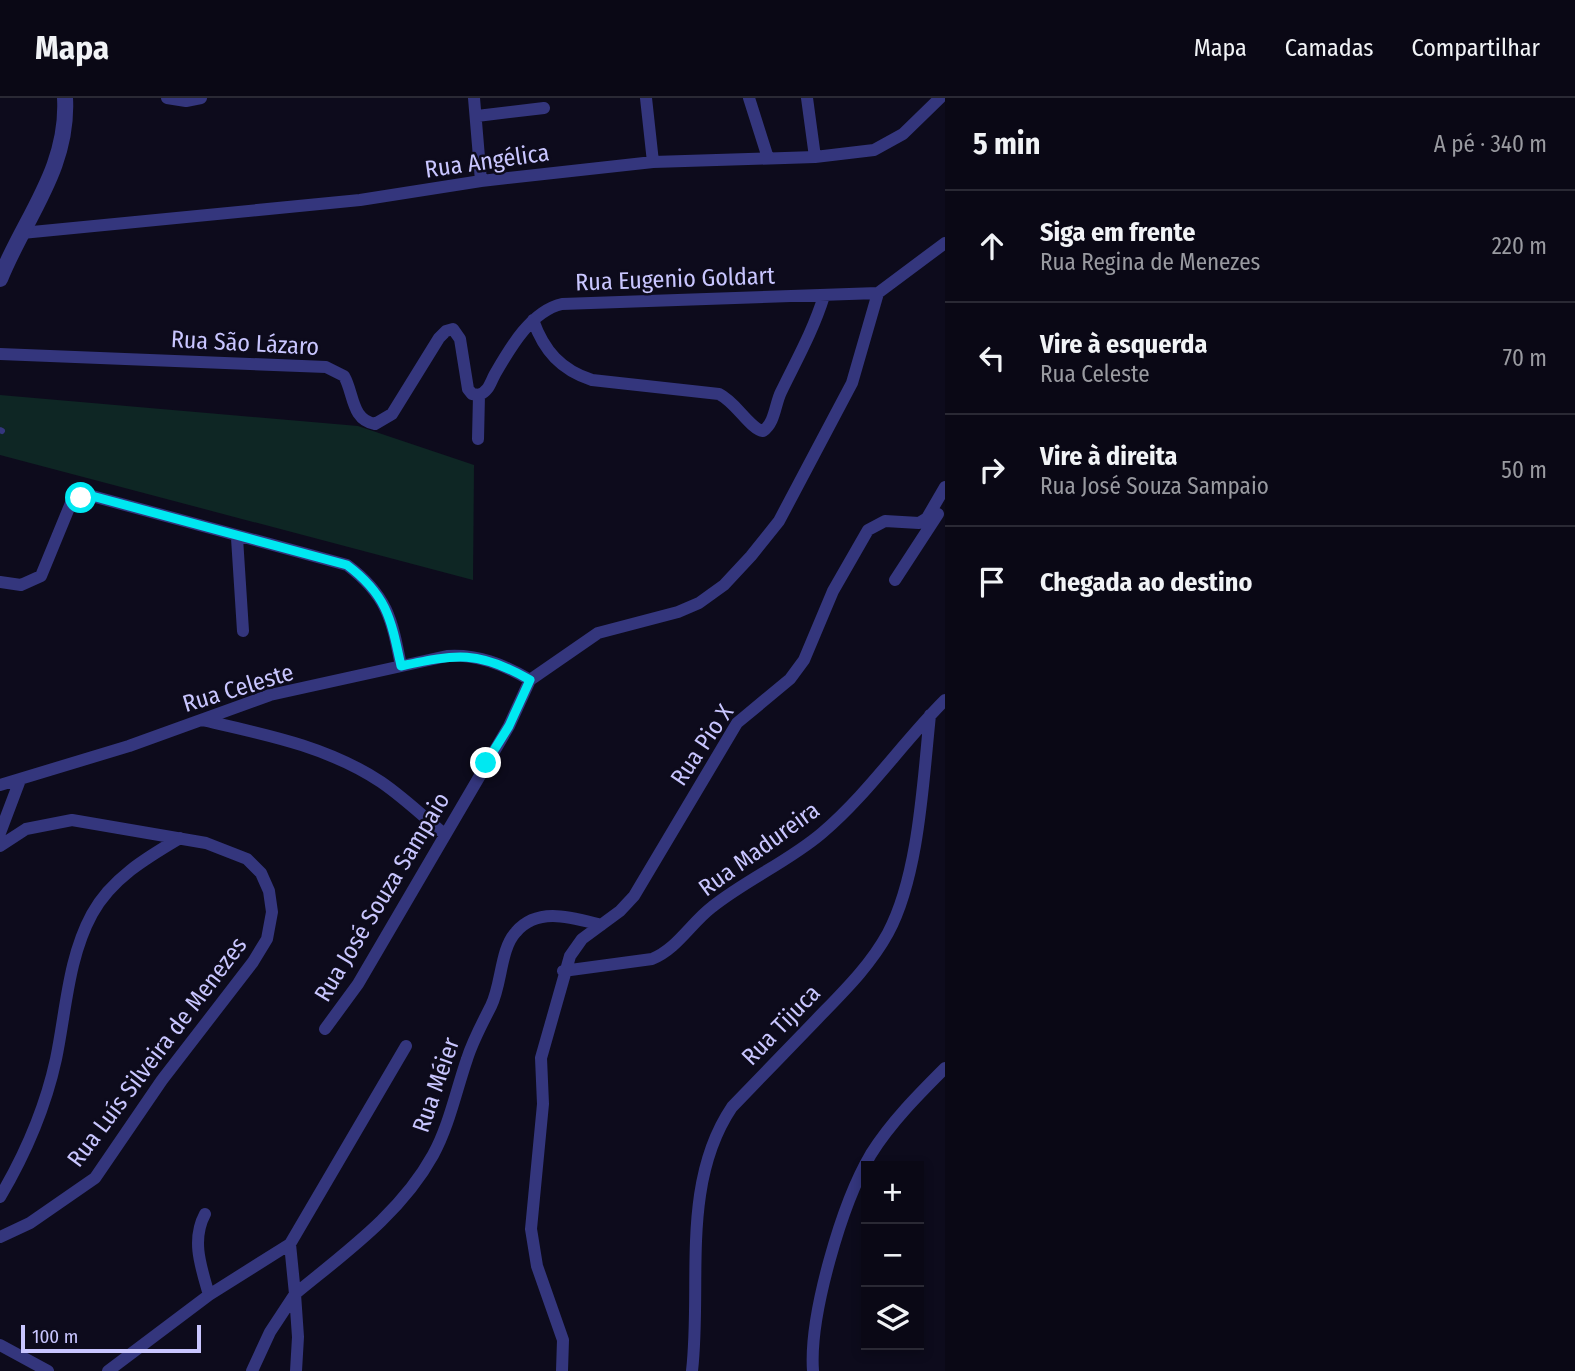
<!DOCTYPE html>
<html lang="pt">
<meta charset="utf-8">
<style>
body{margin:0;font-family:"Fira Sans Condensed",sans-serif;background:#13111e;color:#f1f3f6}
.controls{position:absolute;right:21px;bottom:21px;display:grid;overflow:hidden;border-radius:0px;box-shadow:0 4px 10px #0003}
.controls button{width:63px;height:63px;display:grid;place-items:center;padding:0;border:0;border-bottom:2px solid #2a2934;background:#0a0815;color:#f1f3f6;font:35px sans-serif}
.scale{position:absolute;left:21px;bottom:18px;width:180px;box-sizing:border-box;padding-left:7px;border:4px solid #c9c6ff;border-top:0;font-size:19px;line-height:24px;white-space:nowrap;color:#c9c6ff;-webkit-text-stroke:5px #0d0b1c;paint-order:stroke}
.stop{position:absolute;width:21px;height:21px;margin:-16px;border:5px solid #00e8f1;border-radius:50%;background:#fff}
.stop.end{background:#00e8f1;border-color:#fff;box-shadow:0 2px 7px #0008}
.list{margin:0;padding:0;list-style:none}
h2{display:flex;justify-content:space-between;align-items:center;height:91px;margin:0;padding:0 28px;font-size:30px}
h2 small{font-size:23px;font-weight:400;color:#999aa0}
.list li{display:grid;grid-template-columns:46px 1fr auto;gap:21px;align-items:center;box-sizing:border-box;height:112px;padding:0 28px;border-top:2px solid #2a2934}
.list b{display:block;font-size:26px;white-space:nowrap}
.list p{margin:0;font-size:23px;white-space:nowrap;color:#999aa0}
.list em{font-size:23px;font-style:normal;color:#999aa0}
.icon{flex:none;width:38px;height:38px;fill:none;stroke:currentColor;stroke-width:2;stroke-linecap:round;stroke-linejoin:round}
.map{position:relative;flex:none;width:945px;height:1273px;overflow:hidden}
header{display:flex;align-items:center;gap:42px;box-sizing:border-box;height:98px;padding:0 35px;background:#0a0815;border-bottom:2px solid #2a2934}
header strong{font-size:33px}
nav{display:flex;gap:38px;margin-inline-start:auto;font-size:24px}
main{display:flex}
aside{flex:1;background:#0a0815}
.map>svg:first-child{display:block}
</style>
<header>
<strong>Mapa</strong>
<nav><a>Mapa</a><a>Camadas</a><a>Compartilhar</a></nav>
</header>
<main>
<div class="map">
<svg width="945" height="1273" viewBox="0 0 945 1273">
<rect width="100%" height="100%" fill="#0d0b1c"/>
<!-- green -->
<path fill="#0e2624" d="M0,297L358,328L474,367L473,482L0,357Z"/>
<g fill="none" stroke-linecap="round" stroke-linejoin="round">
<!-- service -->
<path stroke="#34367d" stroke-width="6" d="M0,332L2,333"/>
<!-- minor -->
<path stroke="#34367d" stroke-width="12" d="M167,0L186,3L201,0
M474,0L481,83
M646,0L653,64
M749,0L768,60
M807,0L815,59
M477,18L544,10
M22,135L360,102L481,83L653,64L815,59L874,52L903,36L940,0
M533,222C544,253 561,272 592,282L719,296C736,304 750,331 763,333C775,325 775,306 781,294C797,261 813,233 824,198
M0,256L326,269L344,278C354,295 351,322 375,326L392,316L439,240L446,233L453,231L460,241L468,291L472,296L479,297L478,341
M479,297C489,293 490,285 495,276C510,250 531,213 562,206L878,195
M237,440L243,533
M895,482L938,416
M0,484L21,487L41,478L71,405L92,398L347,467C387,497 392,521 401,568
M202,622C263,636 327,648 381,684C403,699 423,718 444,736
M0,687L129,648L270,597L447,558C477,556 503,566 530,582
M0,735L20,682
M0,748L26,731L72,722L206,745L247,761L261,775L269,793L272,814L267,841L253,864L162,982L95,1080L30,1125L0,1139
M563,873L652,861C677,851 691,825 712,809C747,781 788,764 822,735C868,696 902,645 945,602
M325,931L358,886L509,628L530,582L598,535L678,514L699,505L724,487L751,458L779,423L852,285L878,195L945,145
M0,1099C26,1055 45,1011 56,961C66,913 68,860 92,816C111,781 146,760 180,740
M205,1116C191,1142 201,1169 209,1197
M0,1247L48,1273
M108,1273L209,1197L290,1146L406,948
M252,1273L270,1234L295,1196L290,1146
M296,1273L298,1239L295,1196C346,1154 401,1115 433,1057C449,1028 456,993 467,961C473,942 482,926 491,908C502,886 500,851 516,834C538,808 573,820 601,827
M562,1273L563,1242L537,1168L531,1131L543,1006L541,960L570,858L582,841L620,813L634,798L737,625L790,581L804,562L833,493L868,432L885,423L919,425L927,420L945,389
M692,1273C702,1186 680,1086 732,1009C760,980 789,950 817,921C843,894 870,868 888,835C919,777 923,683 930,617
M813,1273C809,1217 842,1105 871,1056C891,1024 919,996 945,970"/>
<!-- tertiary -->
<path stroke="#34367d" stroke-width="16" d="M0,181C25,119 69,70 65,0"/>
</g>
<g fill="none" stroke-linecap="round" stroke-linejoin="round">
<!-- route -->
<path stroke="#00e8f1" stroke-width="9" d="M81,400L92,398L347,467C387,497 391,521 401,568C457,556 478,552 530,582L509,628L486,665"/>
</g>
<g text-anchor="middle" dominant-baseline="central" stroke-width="5" stroke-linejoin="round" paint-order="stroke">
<!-- street labels -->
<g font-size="24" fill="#c9c6ff" stroke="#0d0b1c">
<text transform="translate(487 63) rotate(-8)">Rua Angélica</text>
<text transform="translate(675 181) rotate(-2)">Rua Eugenio Goldart</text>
<text transform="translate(245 245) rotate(3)">Rua São Lázaro</text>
<text transform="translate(238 590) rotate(-17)">Rua Celeste</text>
<text transform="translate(702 647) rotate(-56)">Rua Pio X</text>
<text transform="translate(759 751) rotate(-36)">Rua Madureira</text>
<text transform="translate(382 799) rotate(-59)">Rua José Souza Sampaio</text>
<text transform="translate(781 927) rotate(-46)">Rua Tijuca</text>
<text transform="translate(157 954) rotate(-53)">Rua Luís Silveira de Menezes</text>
<text transform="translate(436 987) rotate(-71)">Rua Méier</text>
</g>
</g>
</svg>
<div class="controls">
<button>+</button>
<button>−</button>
<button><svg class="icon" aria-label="layers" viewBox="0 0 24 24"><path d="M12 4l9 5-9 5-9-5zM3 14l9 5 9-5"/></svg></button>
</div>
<div class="scale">100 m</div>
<div class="stop" style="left:81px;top:400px"></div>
<div class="stop end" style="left:486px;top:665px"></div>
</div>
<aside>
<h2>5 min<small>A pé · 340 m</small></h2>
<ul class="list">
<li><svg class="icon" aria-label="ahead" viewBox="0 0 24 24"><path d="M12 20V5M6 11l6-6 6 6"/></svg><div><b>Siga em frente</b><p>Rua Regina de Menezes</p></div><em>220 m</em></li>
<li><svg class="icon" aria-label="left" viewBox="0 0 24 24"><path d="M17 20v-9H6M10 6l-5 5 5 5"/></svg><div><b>Vire à esquerda</b><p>Rua Celeste</p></div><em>70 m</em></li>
<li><svg class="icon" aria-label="right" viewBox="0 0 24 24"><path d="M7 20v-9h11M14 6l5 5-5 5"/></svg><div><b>Vire à direita</b><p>Rua José Souza Sampaio</p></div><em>50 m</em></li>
<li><svg class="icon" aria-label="arrive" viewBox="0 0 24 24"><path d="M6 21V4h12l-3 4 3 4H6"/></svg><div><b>Chegada ao destino</b></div></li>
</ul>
</aside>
</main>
